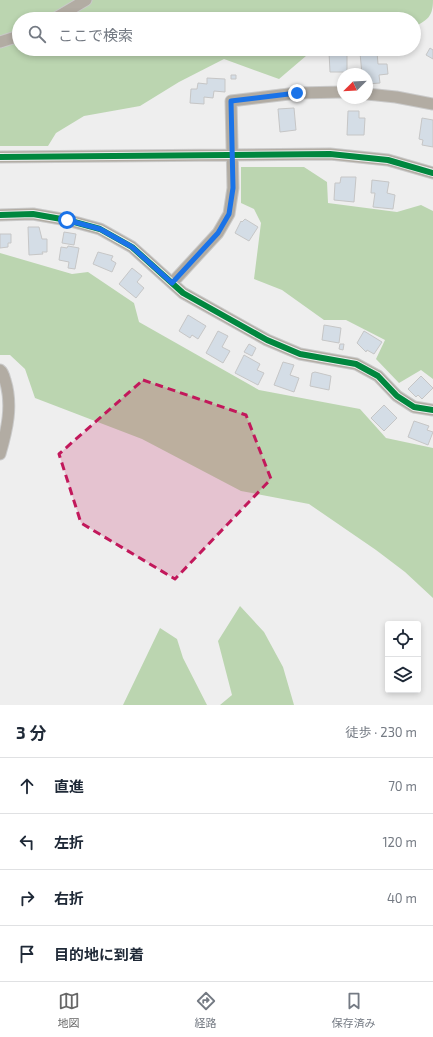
<!DOCTYPE html>
<html lang="ja">
<meta charset="utf-8">
<style>
body{margin:0;font-family:"Exo 2","Noto Sans JP",sans-serif;background:#f6f6f7;color:#1f2937}
.controls{position:absolute;right:12px;bottom:12px;display:grid;overflow:hidden;border-radius:4px;box-shadow:0 2px 6px #0003}
.controls button{width:36px;height:36px;display:grid;place-items:center;padding:0;border:0;border-bottom:1px solid #e0e1e3;background:#fff;color:#1f2937;font:20px sans-serif}
.compass{position:absolute;left:337px;top:68px;width:36px;height:36px;border-radius:50%;background:#fff;box-shadow:0 2px 6px #0003;rotate:246deg}
.stop{position:absolute;width:12px;height:12px;margin:-9px;border:3px solid #1a73e8;border-radius:50%;background:#fff}
.stop.end{background:#1a73e8;border-color:#fff;box-shadow:0 1px 4px #0008}
.list{margin:0;padding:0;list-style:none}
h2{display:flex;justify-content:space-between;align-items:center;height:52px;margin:0;padding:0 16px;font-size:17px}
h2 small{font-size:13px;font-weight:400;color:#747a83}
.list li{display:grid;grid-template-columns:26px 1fr auto;gap:12px;align-items:center;box-sizing:border-box;height:56px;padding:0 16px;border-top:1px solid #e0e1e3}
.list b{display:block;font-size:15px;white-space:nowrap}
.list em{font-size:13px;font-style:normal;color:#747a83}
.icon{flex:none;width:22px;height:22px;fill:none;stroke:currentColor;stroke-width:2;stroke-linecap:round;stroke-linejoin:round}
.map{position:relative;flex:none;width:433px;height:705px;overflow:hidden}
.search{position:absolute;background:#fff;box-shadow:0 2px 6px #0003;left:12px;right:12px;top:12px;height:44px;display:flex;align-items:center;gap:10px;box-sizing:border-box;padding:0 14px;border-radius:22px;color:#747a83;font-size:15px}
.sheet{height:276px;background:#fff}
nav{display:flex;justify-content:space-around;align-items:center;box-sizing:border-box;height:56px;border-top:1px solid #e0e1e3;background:#fff;font-size:11px;color:#747a83}
nav a{display:grid;justify-items:center;gap:2px}
nav .on{color:#676767}
.map>svg:first-child{display:block}
</style>
<div class="map">
<svg width="433" height="705" viewBox="0 0 433 705">
<rect width="100%" height="100%" fill="#eee"/>
<!-- forest -->
<path fill="#bbd5b0" d="M0,0H433C433,16 428,20 414,27V19H19V49H333L313,50L279,79L224,59L179,82L140,106L84,116L56,133L48,146H0Z
M241,167H304L327,182L328,203L397,212L421,205L433,211V379L421,370L399,383L376,359L385,340L346,320H324L282,290L254,279L261,223L254,209L241,203Z
M0,253L72,274L88,272L134,303L139,322L259,390L360,409L386,438L433,448V598L405,572L376,550L309,504L241,491L142,439L35,398L25,369L10,355H0Z
M240,606L264,632L283,667L294,705H220L232,695L218,641Z
M160,628L177,639L183,658L207,705H123Z"/>
<!-- building -->
<path fill="#d4dde6" stroke="#c6c6c6" d="M416,34L420,36L417,42L414,40Z
M430,48L433,50V59L426,55Z
M347,51V72H330L329,52Z
M377,52L378,64H387L388,74L379,75L380,83L367,84V74H362L360,53Z
M231,75H236V79H231Z
M207,78L225,79V92L214,91L213,98L204,97V104L190,103L191,89H197L198,83L207,84Z
M294,108L296,130L280,132L278,109Z
M348,111H359V118H365L364,135H347Z
M422,118L433,120V147L422,145L423,140L419,139Z
M341,177H356L354,202L334,200L335,183H340Z
M372,180L389,182L387,193L395,195L393,209L373,207L375,193H371Z
M245,219L258,227L249,241L235,233L241,221L242,222Z
M28,227H39L42,239H47V252H42L43,254L29,255Z
M64,232L76,234L74,245L62,243Z
M0,234H11V243H8V247L0,248Z
M68,246L79,248L75,269L68,268L69,262L59,260L61,247L67,248Z
M98,252L113,256L111,260L116,263L112,272L93,264Z
M132,268L142,276L137,282L144,288L136,298L119,284Z
M188,315L206,326L198,339L192,335L190,338L179,331Z
M324,325L341,328L339,343L322,340Z
M218,331L228,336L222,347L230,351L223,363L206,353Z
M364,331L382,342L374,354L367,350L366,352L357,343Z
M249,344L256,348L252,356L244,352Z
M340,344H344L343,350L339,349Z
M244,355L260,364L257,370L264,373L258,385L235,373Z
M283,362L294,365L290,375L299,378L294,392L274,385Z
M315,372L331,376L329,390L310,386L312,373Z
M421,376L433,388L422,399L418,395L416,397L408,389Z
M384,405L397,418L384,431L371,418Z
M414,421L429,426L427,430L433,432L428,445L408,437Z"/>
<g fill="none" stroke-linecap="round" stroke-linejoin="round">
<!-- street casing -->
<g stroke="#c9c9c9" stroke-width="13">
<path id="street" d="M54,19L86,0
M0,42L19,36
M367,94L396,97L433,104
M0,157L330,154L388,160L433,173
M0,215L33,214L67,220L100,229L132,247L183,293L267,340L300,354L356,364L378,376L397,396L414,407L433,410
M172,283L218,233L229,214L233,188L231,101L297,93L343,92
M0,370C3,372 4,376 5,380C13,405 7,430 0,454"/>
</g>
<!-- street -->
<use href="#street" stroke="#b2aca3" stroke-width="11"/>
<!-- cycleway casing -->
<g stroke="#edeeef" stroke-width="8">
<path id="cycleway" d="M0,157L330,154L388,160L433,173
M0,215L33,214L67,220L100,229L132,247L183,293L267,340L300,354L356,364L378,376L397,396L414,407L433,410"/>
</g>
<!-- cycleway -->
<use href="#cycleway" stroke="#00873e" stroke-width="6"/>
</g>
<g fill="none" stroke-linecap="round" stroke-linejoin="round">
<!-- route -->
<path stroke="#1a73e8" stroke-width="5" d="M67,220L100,229L132,247L172,283L218,233L229,214L233,188L231,101L297,93"/>
</g>
<!-- marked area -->
<path fill="#c2185b" fill-opacity="0.2" stroke="#c2185b" stroke-width="3" stroke-dasharray="8 5" stroke-linejoin="round" d="M143,380L246,415L271,479L175,579L81,523L59,454Z"/>
</svg>
<div class="controls">
<button><svg class="icon" aria-label="locate" viewBox="0 0 24 24"><circle cx="12" cy="12" r="6"/><path d="M12 2v4M12 18v4M2 12h4M18 12h4"/></svg></button>
<button><svg class="icon" aria-label="layers" viewBox="0 0 24 24"><path d="M12 4l9 5-9 5-9-5zM3 14l9 5 9-5"/></svg></button>
</div>
<svg class="compass" viewBox="-18 -18 36 36"><path d="M0-13l5 13h-10z" fill="#e53935"/><path d="M0 13l5-13h-10z" fill="#747a83"/></svg>
<div class="stop" style="left:67px;top:220px"></div>
<div class="stop end" style="left:297px;top:93px"></div>
<div class="search"><svg class="icon" aria-label="search" viewBox="0 0 24 24"><circle cx="10" cy="10" r="6"/><path d="M15 15l6 6"/></svg>ここで検索</div>
</div>
<section class="sheet">
<h2>3 分<small>徒歩 · 230 m</small></h2>
<ul class="list">
<li><svg class="icon" aria-label="ahead" viewBox="0 0 24 24"><path d="M12 20V5M6 11l6-6 6 6"/></svg><div><b>直進</b></div><em>70 m</em></li>
<li><svg class="icon" aria-label="left" viewBox="0 0 24 24"><path d="M17 20v-9H6M10 6l-5 5 5 5"/></svg><div><b>左折</b></div><em>120 m</em></li>
<li><svg class="icon" aria-label="right" viewBox="0 0 24 24"><path d="M7 20v-9h11M14 6l5 5-5 5"/></svg><div><b>右折</b></div><em>40 m</em></li>
<li><svg class="icon" aria-label="arrive" viewBox="0 0 24 24"><path d="M6 21V4h12l-3 4 3 4H6"/></svg><div><b>目的地に到着</b></div></li>
</ul>
</section>
<nav>
<a class="on"><svg class="icon" aria-label="map" viewBox="0 0 24 24"><path d="M3 6l6-2 6 2 6-2v14l-6 2-6-2-6 2zM9 4v14M15 6v14"/></svg>地図</a>
<a><svg class="icon" aria-label="directions" viewBox="0 0 24 24"><path d="M12 3l9 9-9 9-9-9zM9 14v-3h6M13 9l2 2-2 2"/></svg>経路</a>
<a><svg class="icon" aria-label="saved" viewBox="0 0 24 24"><path d="M7 4h10v16l-5-4-5 4z"/></svg>保存済み</a>
</nav>
